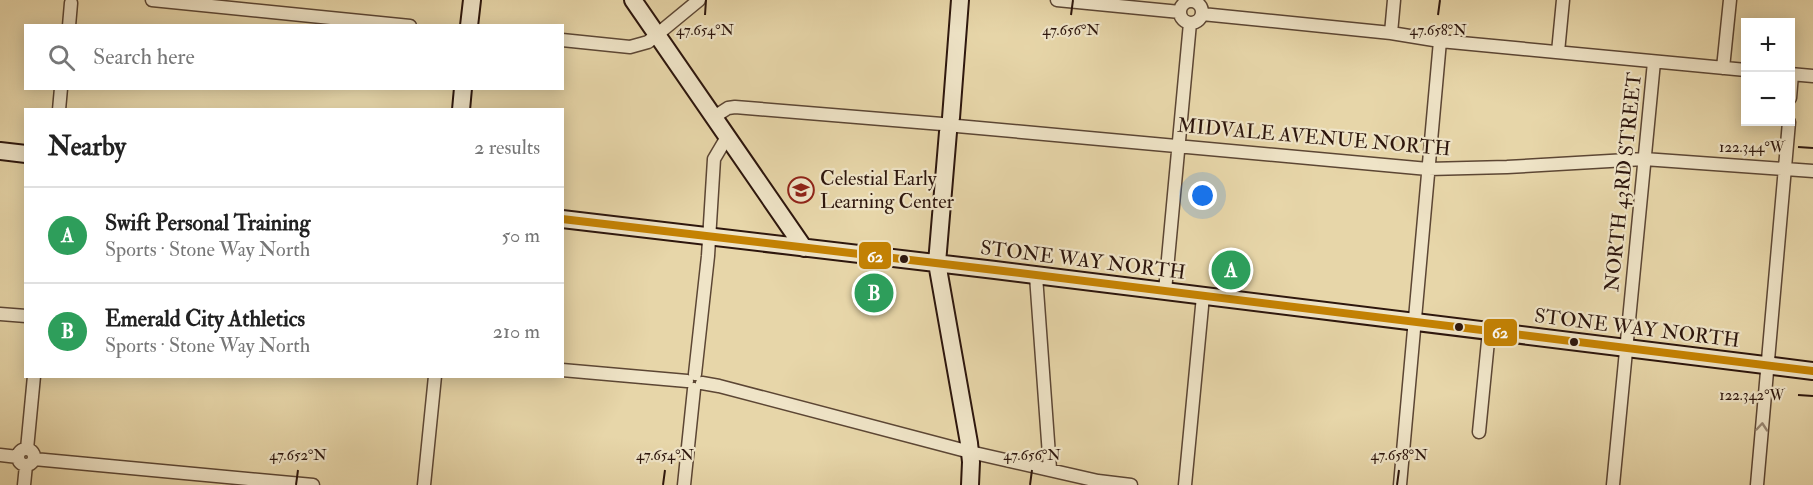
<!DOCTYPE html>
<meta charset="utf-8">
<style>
body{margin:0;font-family:"IM FELL Double Pica",serif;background:#f6f6f6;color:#222}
.controls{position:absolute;right:18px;top:18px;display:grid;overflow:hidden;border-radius:0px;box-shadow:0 3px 15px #0003}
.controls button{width:54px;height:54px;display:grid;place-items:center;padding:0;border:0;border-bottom:2px solid #e0e0e0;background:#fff;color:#222;font:30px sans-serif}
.you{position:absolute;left:1203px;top:196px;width:21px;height:21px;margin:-15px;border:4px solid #fff;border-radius:50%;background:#1a73e8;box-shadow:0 0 0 9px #1a73e833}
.badge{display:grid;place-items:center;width:39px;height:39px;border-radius:50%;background:#1a73e8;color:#fff;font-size:20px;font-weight:700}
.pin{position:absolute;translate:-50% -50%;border:3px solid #fff;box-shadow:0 2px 6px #0006}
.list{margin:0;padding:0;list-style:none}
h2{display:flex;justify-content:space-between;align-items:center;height:78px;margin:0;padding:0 24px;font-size:26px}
h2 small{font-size:20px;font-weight:400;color:#767676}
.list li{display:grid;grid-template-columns:39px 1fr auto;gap:18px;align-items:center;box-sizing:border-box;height:96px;padding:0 24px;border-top:2px solid #e0e0e0}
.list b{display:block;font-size:22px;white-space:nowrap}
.list p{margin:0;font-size:20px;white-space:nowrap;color:#767676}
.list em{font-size:20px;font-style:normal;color:#767676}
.icon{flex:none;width:33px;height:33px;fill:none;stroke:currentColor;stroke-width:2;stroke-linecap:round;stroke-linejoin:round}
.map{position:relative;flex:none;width:1813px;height:485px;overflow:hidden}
.search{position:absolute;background:#fff;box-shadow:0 3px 15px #0003;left:24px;top:24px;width:540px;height:66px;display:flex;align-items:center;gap:15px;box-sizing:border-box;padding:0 21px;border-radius:0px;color:#767676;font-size:22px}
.panel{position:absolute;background:#fff;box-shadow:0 3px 15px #0003;left:24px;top:108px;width:540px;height:270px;border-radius:0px}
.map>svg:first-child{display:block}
</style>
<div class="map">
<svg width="1813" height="485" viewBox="0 0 1813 485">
<rect width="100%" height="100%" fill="#e7d6a9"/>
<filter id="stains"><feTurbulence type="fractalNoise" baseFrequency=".00333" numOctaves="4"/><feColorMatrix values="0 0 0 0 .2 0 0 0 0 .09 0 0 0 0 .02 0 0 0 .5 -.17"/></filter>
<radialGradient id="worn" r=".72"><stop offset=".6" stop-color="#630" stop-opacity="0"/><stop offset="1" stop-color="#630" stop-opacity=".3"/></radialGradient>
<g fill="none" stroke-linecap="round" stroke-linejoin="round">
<!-- street casing -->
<g stroke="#5c4634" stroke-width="15">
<path id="street" d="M152,0L410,26
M1057,0L1180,12
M1180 12a11 11 0 1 1 22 0a11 11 0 1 1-22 0Z
M1202,14L1391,33L1440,41L1746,70
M69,26L71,3
M1391,33L1394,0
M562,40L630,47L648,42L699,0
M1558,52L1563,0
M1723,68L1730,0
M1790,74L1813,76
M1790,98L1792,74
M59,110L61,88
M714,117L728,108L735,107L942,124
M957,126L1428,169L1507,167L1644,159L1813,171
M1036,276L1050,469
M1165,291L1190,23
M0,314L26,316
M562,370L687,381
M695,374L708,256L714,159L727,137
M702,383L719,386L970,452L1098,481L1131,485
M1479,432L1489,331
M18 457a8 8 0 1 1 16 0a8 8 0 1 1-16 0Z
M27,449L34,376
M0,455L18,457
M34,459L313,485
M24,485L26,465
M424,485L435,376
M684,485L694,389
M1185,485L1203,296
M1400,485L1440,41
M1613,485L1654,62
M1757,485L1789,122"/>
</g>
<!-- secondary casing -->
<g stroke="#2d160d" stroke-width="20">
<path id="secondary" d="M633,0L804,248
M469,26L472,0
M461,110L463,88
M951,118L960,0
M948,132L937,263L969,443L971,462L970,485
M0,151L26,154
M562,219L995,270L1813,371"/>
</g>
<!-- street -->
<use href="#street" stroke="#efe4c7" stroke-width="12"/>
<!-- secondary -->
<use href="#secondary" stroke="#efe4c7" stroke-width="16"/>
<!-- bus-1 casing -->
<g stroke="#efe4c7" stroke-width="12">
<path id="bus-1" d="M562,219L995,270L1813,371"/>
</g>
<!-- bus-1 -->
<use href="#bus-1" stroke="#c48203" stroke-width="8"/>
</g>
<!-- one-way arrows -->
<defs><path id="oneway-chevron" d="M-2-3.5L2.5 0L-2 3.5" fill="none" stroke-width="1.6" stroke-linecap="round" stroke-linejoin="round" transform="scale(1.5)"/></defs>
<use stroke="#988773" href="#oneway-chevron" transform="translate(1762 427) rotate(-85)"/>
<!-- ticks -->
<path fill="none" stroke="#2d160d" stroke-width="2" d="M705,15L706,0M1071,15L1073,0M1438,15L1440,0M1798,147L1813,148M1798,395L1813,396M296,485L298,470M663,485L665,470M1030,485L1032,470M1397,485L1399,470"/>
<!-- icons -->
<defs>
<g id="school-ring" transform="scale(1.35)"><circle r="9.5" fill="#efe4c7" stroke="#8f2418" stroke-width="1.5"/><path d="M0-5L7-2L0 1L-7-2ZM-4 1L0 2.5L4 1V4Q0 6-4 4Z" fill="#8f2418"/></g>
</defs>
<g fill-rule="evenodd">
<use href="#school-ring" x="801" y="190"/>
</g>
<!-- markers -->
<g fill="#2d160d" stroke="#efe4c7" stroke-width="2">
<circle cx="904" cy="259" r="5"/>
<circle cx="1459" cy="327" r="5"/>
<circle cx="1574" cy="342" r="5"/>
</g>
<g text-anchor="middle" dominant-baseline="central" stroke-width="4.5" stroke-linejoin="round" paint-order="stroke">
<!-- street labels -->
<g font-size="20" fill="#2d160d" stroke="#efe4c7">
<text transform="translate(1314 137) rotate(5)">MIDVALE AVENUE NORTH</text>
<text transform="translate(1623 182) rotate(-84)">NORTH 43RD STREET</text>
<text transform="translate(1083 260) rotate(7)">STONE WAY NORTH</text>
<text transform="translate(1637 328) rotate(7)">STONE WAY NORTH</text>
</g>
<!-- poi labels -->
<g font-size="20" fill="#2d160d" stroke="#efe4c7" text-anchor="start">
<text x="820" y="178">Celestial Early<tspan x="820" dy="23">Learning Center</tspan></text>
</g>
</g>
<g font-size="15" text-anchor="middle" fill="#2d160d" stroke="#efe4c7" stroke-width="4.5" stroke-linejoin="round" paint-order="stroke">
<text x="705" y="35">47.654°N</text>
<text x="1071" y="35">47.656°N</text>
<text x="1438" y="35">47.658°N</text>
<text x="1752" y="152">122.344°W</text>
<text x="1752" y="400">122.342°W</text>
<text x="298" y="460">47.652°N</text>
<text x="665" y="460">47.654°N</text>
<text x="1032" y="460">47.656°N</text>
<text x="1399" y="460">47.658°N</text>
</g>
<g stroke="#efe4c7" stroke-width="2">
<rect x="858" y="241" width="34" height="29" rx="6" fill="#c48203"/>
<rect x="1483" y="318" width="35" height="29" rx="6" fill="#c48203"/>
</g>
<g font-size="16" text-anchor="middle" font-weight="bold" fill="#fff">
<text x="875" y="262">62</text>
<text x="1500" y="338">62</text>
</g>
<rect width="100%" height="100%" filter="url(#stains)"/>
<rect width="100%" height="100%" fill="url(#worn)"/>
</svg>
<div class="controls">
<button>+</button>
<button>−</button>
</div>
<div class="you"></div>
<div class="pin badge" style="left:1231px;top:270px;background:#2e9e5b">A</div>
<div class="pin badge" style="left:874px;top:293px;background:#2e9e5b">B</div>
<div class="search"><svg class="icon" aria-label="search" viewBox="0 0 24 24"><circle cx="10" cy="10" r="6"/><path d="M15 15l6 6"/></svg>Search here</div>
<section class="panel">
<h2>Nearby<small>2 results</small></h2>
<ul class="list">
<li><span class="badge" style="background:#2e9e5b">A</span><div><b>Swift Personal Training</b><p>Sports · Stone Way North</p></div><em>50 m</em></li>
<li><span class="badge" style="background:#2e9e5b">B</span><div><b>Emerald City Athletics</b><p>Sports · Stone Way North</p></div><em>210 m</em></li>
</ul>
</section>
</div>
